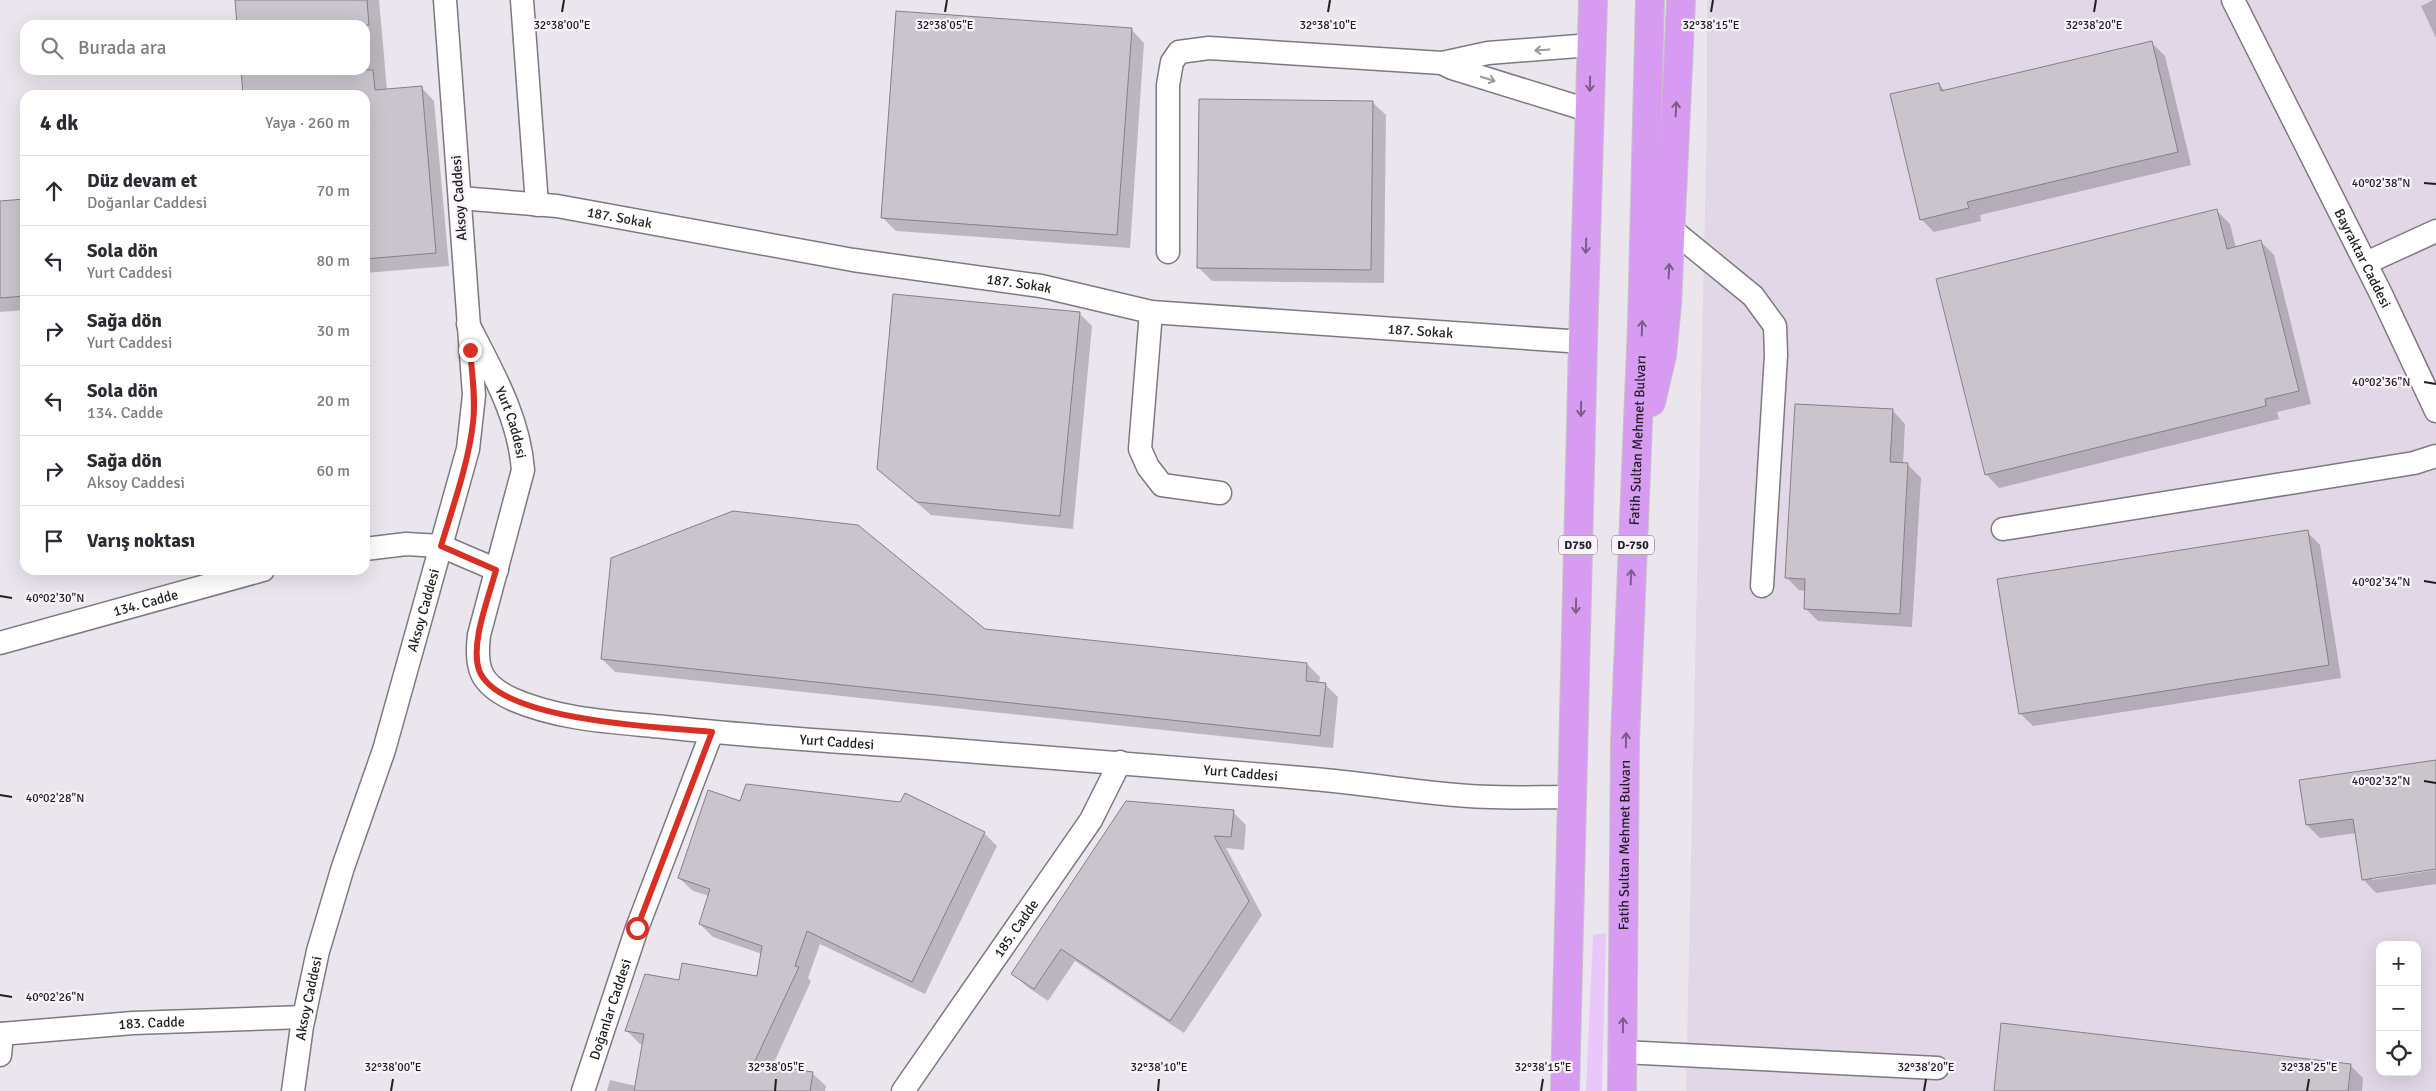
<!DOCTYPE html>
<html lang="tr">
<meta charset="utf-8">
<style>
body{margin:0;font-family:Signika,sans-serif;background:#f7f7f7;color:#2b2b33}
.controls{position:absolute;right:15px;bottom:15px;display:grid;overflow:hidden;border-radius:10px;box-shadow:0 5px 20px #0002}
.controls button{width:45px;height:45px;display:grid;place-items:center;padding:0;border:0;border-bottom:1px solid #e1e1e2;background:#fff;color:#2b2b33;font:25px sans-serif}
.stop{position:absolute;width:15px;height:15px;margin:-11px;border:4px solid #d93025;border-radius:50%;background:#fff}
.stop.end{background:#d93025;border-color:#fff;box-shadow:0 1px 5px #0008}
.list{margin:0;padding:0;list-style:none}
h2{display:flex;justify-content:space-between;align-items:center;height:65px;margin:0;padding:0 20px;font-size:21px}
h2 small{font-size:16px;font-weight:400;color:#7c7c81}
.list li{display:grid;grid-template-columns:32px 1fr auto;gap:15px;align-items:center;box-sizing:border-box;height:70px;padding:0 20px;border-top:1px solid #e1e1e2}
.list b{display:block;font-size:19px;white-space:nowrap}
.list p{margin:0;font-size:16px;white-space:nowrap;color:#7c7c81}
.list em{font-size:16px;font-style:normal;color:#7c7c81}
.icon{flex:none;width:28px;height:28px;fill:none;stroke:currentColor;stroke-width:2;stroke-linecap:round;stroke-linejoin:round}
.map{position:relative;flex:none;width:2436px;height:1091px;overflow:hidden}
.search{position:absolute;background:#fff;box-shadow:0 5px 20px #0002;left:20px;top:20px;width:350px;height:55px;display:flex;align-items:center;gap:12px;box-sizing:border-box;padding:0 18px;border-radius:15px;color:#7c7c81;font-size:19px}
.panel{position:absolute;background:#fff;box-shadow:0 5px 20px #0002;left:20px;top:90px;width:350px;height:485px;border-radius:15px}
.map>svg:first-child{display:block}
</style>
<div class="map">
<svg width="2436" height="1091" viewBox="0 0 2436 1091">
<rect width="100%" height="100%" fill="#ebe5ee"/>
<!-- built -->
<path fill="#e1d7e6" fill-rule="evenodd" d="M1707,0H2436V1091H1686L1707,115ZM2380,945H2417V1072H2380Z"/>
<!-- green -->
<path fill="#eac7fb" d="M1606,933L1602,1091H1586L1593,935Z"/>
<!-- shadow -->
<path fill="#0003" d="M236,0H379L387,90L421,87L434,101L449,266L365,273V95H245L242,70H365V25H238Z
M2433,0H2436V38L2421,6Z
M1131,29L1144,43L1130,248L896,231L883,218Z
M2152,43L2165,56L2191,165L1980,215L1981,221L1934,232L1921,219L1939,84L1945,91Z
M1372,102L1386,115L1384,283L1212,281L1199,268Z
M25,200V310L0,312V202Z
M2217,211L2230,224L2236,248L2261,242L2274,255L2311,404L2277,412L2279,419L1999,488L1986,474Z
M1079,313L1092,326L1073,529L931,515L878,468Z
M1892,410L1905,424L1903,464L1908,465L1921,478L1912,627L1818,621L1805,608L1806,591L1799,590L1786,577Z
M2307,532L2320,545L2341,678L2033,726L2020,713Z
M602,659L1307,664L1320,677L1319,683L1325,684L1338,697L1333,748L615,672Z
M2436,761V868L2372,877V880L2436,870V884L2376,893L2363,879L2356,833L2320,838L2307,825L2301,781Z
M741,803L984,833L997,846L925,994L820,944L808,978L811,981L772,1067L812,1073L826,1086L825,1091H607L610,1080L636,1086L643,1045L640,1044L627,1031L680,982L758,978L762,954L713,937L700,924L709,896L693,891L679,878Z
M1233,812L1246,825L1244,850L1226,848L1262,915L1184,1033L1075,961L1048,1001L1026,986L1013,973Z
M2350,1065L2363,1078L2362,1091H1995Z"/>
<!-- building -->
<path fill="#cac5cd" stroke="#858088" d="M235,0H367L369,25H237Z
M896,11L1132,28L1117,235L881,218Z
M2152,41L2178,152L1967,202L1969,208L1920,220L1890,94L1939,83L1941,91Z
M241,70H373L375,90L422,86L436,253L365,259V95H243Z
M1199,99L1373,101L1371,270L1197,268Z
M25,199V296L0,298V201Z
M2217,209L2227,249L2261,240L2299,391L2265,399L2266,406L1985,475L1936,279Z
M893,294L1080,312L1060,516L917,502L877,469Z
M1795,404L1893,409L1890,462L1908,463L1900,614L1804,609L1805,579L1785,578Z
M733,511L858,525L985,629L1307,663L1306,681L1326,683L1320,736L601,659L611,558Z
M2308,530L2329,665L2019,714L1997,579Z
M2436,760V869L2362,880L2353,819L2306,825L2299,780Z
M746,784L900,802L905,793L985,832L912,982L807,931L795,966L799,967L754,1063L813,1072L810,1091H634L644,1034L625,1031L645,974L679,980L682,963L757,976L762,946L699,924L710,889L678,878L708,790L740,801Z
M1126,801L1234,810L1231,837L1214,836L1249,901L1170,1021L1061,949L1034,989L1011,974Z
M2001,1023L2351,1064L2348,1091H1994Z"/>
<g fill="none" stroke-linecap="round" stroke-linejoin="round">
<!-- minor casing -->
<g stroke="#7d7980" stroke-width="25">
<g id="minor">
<path d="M522,0L537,205"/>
<path id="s1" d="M2233,0L2381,294L2436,411"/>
<path d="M1442,63L1452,68L1578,107L1590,114"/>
<path id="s2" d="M460,198L557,206L853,260L1041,286L1151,312L1583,342"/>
<path d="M1671,229L1753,296L1775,326L1776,355L1762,586"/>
<path d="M1168,252V85L1172,62L1179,52L1209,48L1442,63L1488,53L1591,45"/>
<path d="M2366,263L2436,231"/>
<path d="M1151,312L1140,449L1148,467L1162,485L1220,493"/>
<path id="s3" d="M468,324C492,371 519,417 523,470L479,635C475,668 480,684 512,699C560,720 613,722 664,727C756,737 848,742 940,749C1065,758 1189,768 1313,779C1361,783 1408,791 1456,795C1495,799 1533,797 1571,797"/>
<path d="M2003,529L2414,463L2436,456"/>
<path d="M365,549L406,544L441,546L497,570"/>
<path id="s4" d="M0,643L263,570"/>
<path id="s5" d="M0,1034L133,1023L304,1017"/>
<path d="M1623,1052L1937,1068"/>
<path d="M0,1055L2,1034"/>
<path id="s6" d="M293,1091L302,1026L318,951L343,867L384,750L468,449L474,395L445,0"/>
<path id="s7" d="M583,1091L637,928L712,732"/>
<path id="s8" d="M903,1091L1091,820L1120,762"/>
</g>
</g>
<!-- highway casing -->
<g stroke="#c5c4c5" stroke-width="30">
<g id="highway">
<path d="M1651,402L1662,355L1667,304L1681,0"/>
<path d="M1565,1091L1583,342L1593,0"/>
<path id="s9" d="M1622,1091L1625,741L1642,324L1650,0"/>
</g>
</g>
<!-- minor -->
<use href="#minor" stroke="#fff" stroke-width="22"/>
<!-- highway -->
<use href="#highway" stroke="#d79cf2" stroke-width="28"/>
</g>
<!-- one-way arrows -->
<defs><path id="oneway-shaft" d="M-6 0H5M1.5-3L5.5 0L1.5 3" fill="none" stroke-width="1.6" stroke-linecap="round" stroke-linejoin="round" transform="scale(1.25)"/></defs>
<g stroke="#9b9a9b">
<use href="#oneway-shaft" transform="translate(1542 50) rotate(176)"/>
<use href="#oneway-shaft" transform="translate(1488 79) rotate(17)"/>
</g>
<g stroke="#7c5d8a">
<use href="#oneway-shaft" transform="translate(1590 84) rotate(91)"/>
<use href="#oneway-shaft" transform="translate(1676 109) rotate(-87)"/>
<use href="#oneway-shaft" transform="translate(1586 246) rotate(92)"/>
<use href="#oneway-shaft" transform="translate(1669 271) rotate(-87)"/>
<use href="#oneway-shaft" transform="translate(1642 328) rotate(-88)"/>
<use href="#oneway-shaft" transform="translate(1581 409) rotate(91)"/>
<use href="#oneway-shaft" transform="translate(1631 577) rotate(-87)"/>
<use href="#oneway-shaft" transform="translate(1576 606) rotate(91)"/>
<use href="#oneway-shaft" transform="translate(1626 740) rotate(-89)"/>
<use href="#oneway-shaft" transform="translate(1623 1025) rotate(-89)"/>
</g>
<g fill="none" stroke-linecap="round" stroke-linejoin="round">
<!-- route -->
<path stroke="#d93025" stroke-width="6" d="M470,350C472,374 476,399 473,423C468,465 453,506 441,546L496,570C489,597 470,643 479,670C498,722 664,727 712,732L637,928"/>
</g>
<!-- ticks -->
<path fill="none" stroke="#201e21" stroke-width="2" d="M562,12L564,0M945,12L947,0M1328,12L1330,0M1711,12L1713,0M2094,12L2096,0M2424,183L2436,184M2424,382L2436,384M2424,581L2436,583M0,596L12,598M2424,781L2436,783M0,795L12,797M0,995L12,997M391,1091L393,1079M775,1091L776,1079M1158,1091L1159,1079M1541,1091L1543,1079M1924,1091L1926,1079M2307,1091L2309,1079"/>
<g text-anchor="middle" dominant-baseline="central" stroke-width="4.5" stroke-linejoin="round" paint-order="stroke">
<!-- shield labels -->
<g fill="#f8f3fb" stroke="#615e62" stroke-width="1">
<rect x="1559" y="535.5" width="38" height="19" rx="4"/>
<rect x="1612" y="535.5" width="42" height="19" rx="4"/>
</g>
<g font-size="12" font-weight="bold" fill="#201e21">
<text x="1578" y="545">D750</text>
<text x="1633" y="545">D-750</text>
</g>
<!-- street labels -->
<g font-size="14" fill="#201e21" stroke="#f8f3fb">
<text transform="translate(459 198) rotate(-94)">Aksoy Caddesi</text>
<text stroke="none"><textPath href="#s2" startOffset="161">187. Sokak</textPath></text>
<text stroke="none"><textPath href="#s1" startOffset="289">Bayraktar Caddesi</textPath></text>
<text stroke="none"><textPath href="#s2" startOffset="566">187. Sokak</textPath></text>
<text stroke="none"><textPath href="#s2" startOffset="971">187. Sokak</textPath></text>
<text stroke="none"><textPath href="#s3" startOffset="108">Yurt Caddesi</textPath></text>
<text stroke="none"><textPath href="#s9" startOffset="651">Fatih Sultan Mehmet Bulvarı</textPath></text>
<text stroke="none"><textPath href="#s4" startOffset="151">134. Cadde</textPath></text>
<text stroke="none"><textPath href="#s6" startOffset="499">Aksoy Caddesi</textPath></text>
<text stroke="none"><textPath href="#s3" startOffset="736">Yurt Caddesi</textPath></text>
<text stroke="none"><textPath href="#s3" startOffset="1141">Yurt Caddesi</textPath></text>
<text stroke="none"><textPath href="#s9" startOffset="246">Fatih Sultan Mehmet Bulvarı</textPath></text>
<text stroke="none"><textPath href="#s8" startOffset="198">185. Cadde</textPath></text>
<text stroke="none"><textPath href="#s6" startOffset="94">Aksoy Caddesi</textPath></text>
<text stroke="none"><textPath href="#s7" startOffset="86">Doğanlar Caddesi</textPath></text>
<text stroke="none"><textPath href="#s5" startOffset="152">183. Cadde</textPath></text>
</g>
</g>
<g font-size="12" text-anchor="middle" fill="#201e21" stroke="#f8f3fb" stroke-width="4.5" stroke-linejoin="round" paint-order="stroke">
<text x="562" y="29">32°38'00"E</text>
<text x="945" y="29">32°38'05"E</text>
<text x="1328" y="29">32°38'10"E</text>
<text x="1711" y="29">32°38'15"E</text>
<text x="2094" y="29">32°38'20"E</text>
<text x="2381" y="187">40°02'38"N</text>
<text x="2381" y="386">40°02'36"N</text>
<text x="2381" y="586">40°02'34"N</text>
<text x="55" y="602">40°02'30"N</text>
<text x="2381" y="785">40°02'32"N</text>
<text x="55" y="802">40°02'28"N</text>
<text x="55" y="1001">40°02'26"N</text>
<text x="393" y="1071">32°38'00"E</text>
<text x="776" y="1071">32°38'05"E</text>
<text x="1159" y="1071">32°38'10"E</text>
<text x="1543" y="1071">32°38'15"E</text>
<text x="1926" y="1071">32°38'20"E</text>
<text x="2309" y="1071">32°38'25"E</text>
</g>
</svg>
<div class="controls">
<button>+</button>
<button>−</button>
<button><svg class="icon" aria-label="locate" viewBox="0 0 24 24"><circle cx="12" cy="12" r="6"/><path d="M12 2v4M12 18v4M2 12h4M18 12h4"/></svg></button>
</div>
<div class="stop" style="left:637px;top:928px"></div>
<div class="stop end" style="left:470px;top:350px"></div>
<div class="search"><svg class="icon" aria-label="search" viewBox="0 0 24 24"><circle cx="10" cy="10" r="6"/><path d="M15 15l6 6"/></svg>Burada ara</div>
<section class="panel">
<h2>4 dk<small>Yaya · 260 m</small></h2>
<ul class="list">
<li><svg class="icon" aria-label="ahead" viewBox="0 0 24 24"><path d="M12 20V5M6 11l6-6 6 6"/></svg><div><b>Düz devam et</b><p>Doğanlar Caddesi</p></div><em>70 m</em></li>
<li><svg class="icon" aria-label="left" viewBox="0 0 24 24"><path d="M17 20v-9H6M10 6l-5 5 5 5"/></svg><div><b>Sola dön</b><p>Yurt Caddesi</p></div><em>80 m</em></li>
<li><svg class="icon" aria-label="right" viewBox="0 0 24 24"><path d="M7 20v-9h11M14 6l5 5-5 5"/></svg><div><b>Sağa dön</b><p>Yurt Caddesi</p></div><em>30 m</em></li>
<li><svg class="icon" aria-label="left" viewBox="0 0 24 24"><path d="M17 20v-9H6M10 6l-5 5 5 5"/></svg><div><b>Sola dön</b><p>134. Cadde</p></div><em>20 m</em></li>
<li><svg class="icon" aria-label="right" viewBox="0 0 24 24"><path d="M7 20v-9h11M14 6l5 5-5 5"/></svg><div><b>Sağa dön</b><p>Aksoy Caddesi</p></div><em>60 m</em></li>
<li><svg class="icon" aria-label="arrive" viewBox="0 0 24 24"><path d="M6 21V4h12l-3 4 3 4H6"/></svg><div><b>Varış noktası</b></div></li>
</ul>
</section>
</div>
